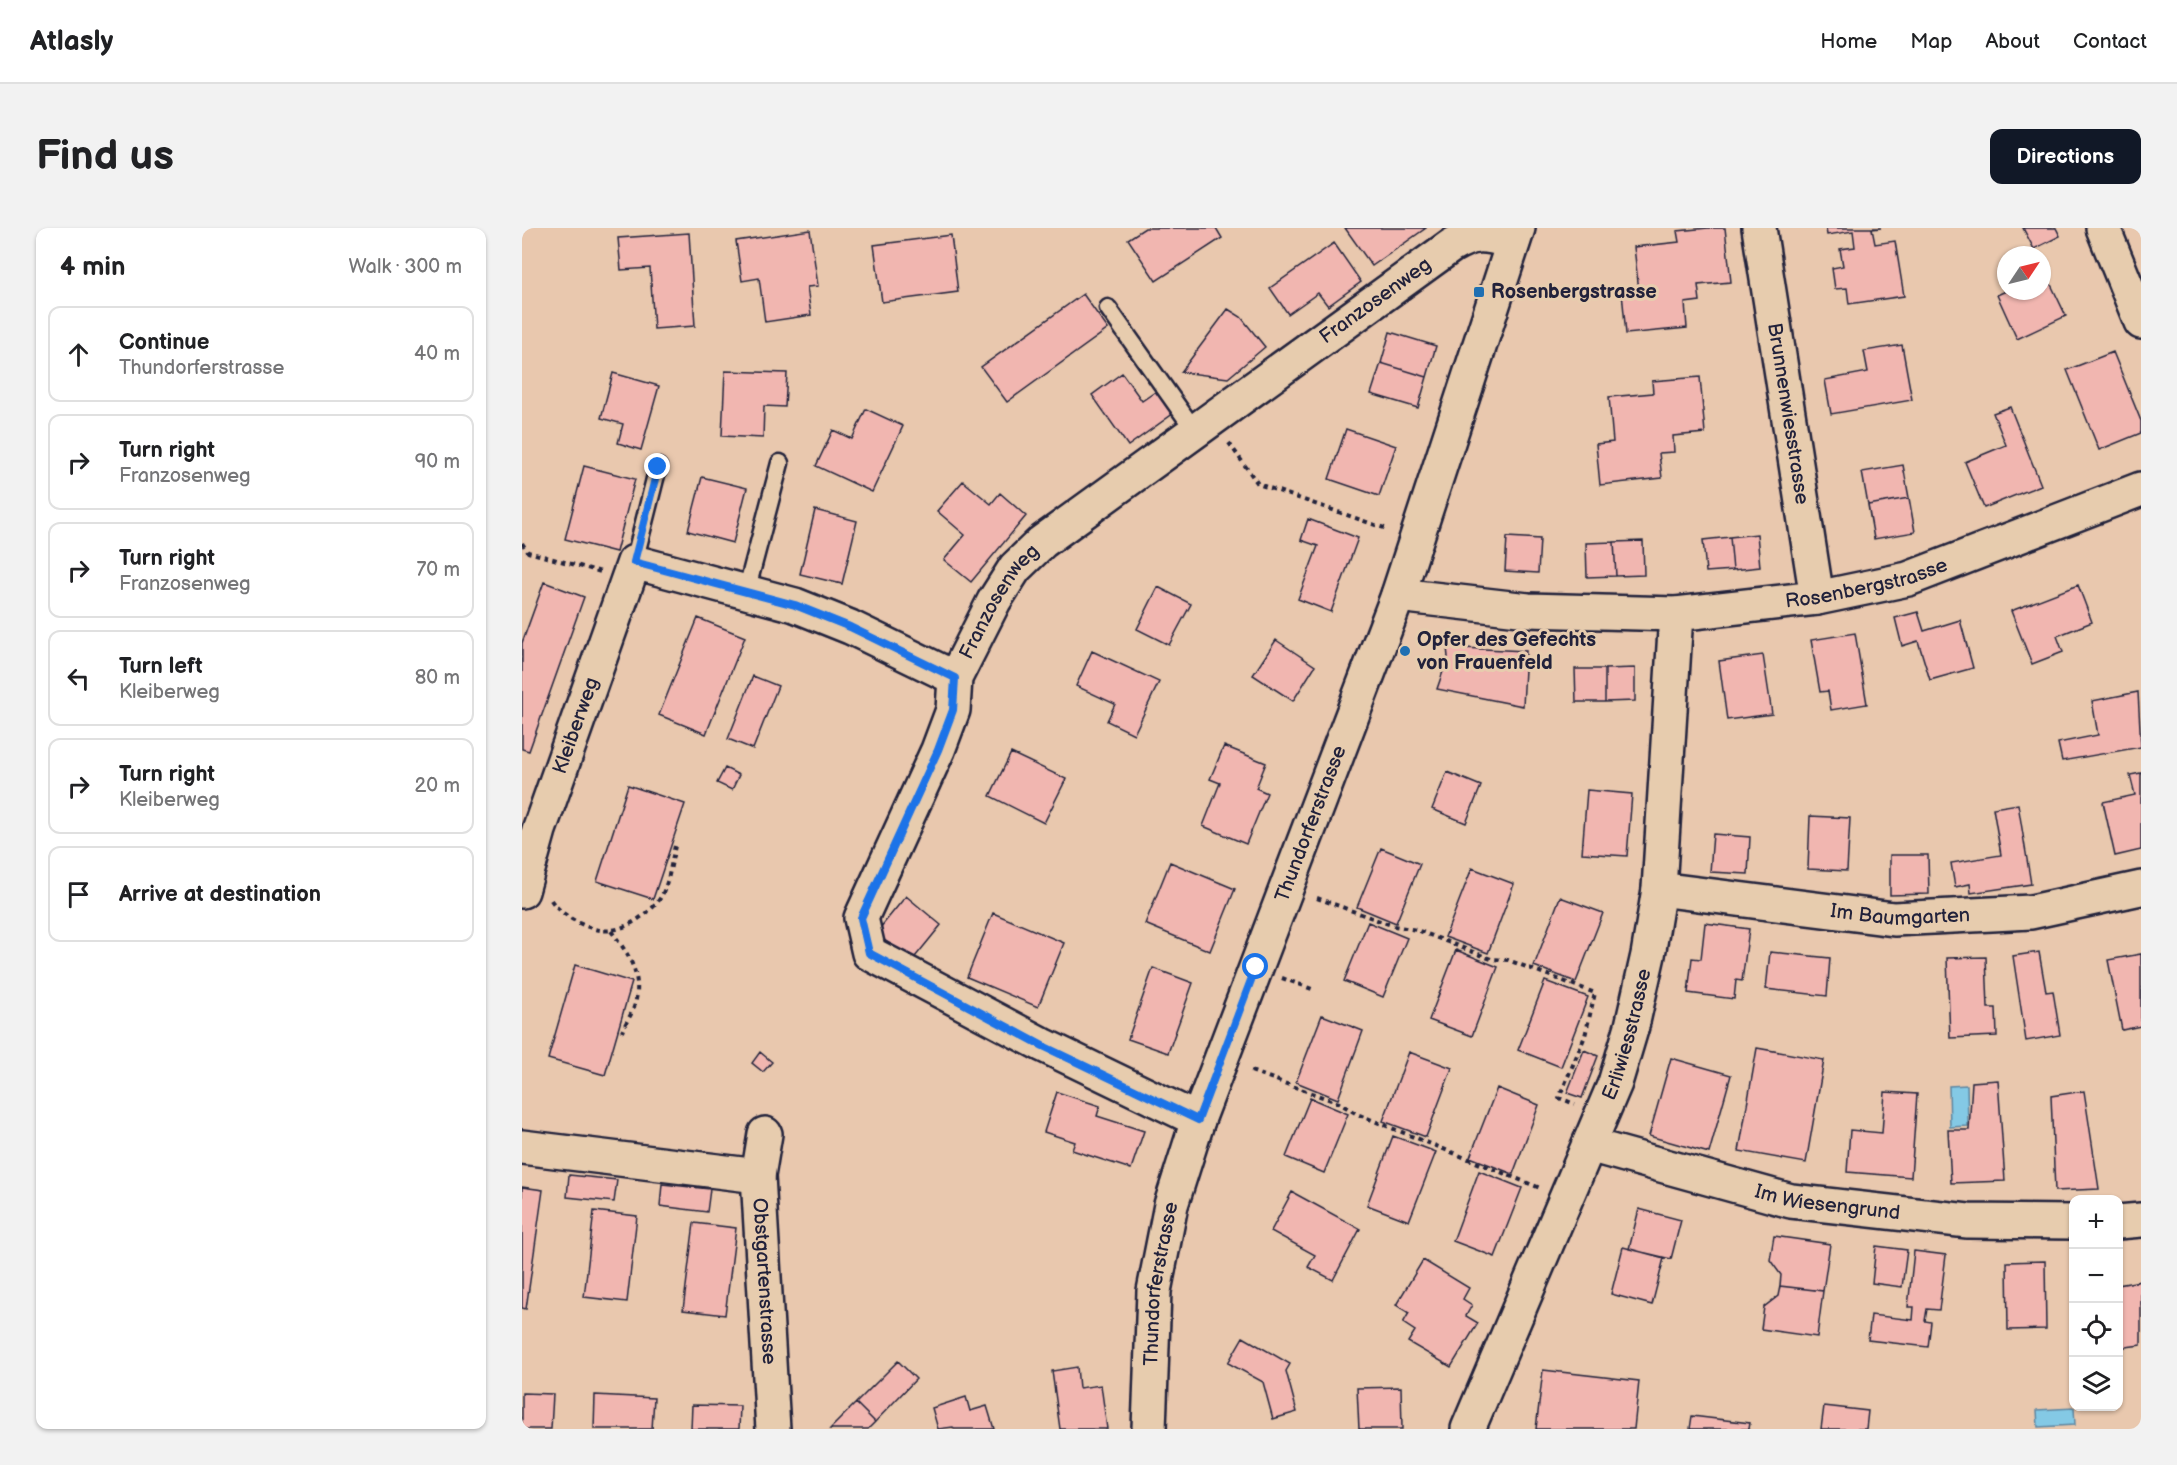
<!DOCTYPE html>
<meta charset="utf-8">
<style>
body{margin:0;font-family:"Balsamiq Sans",sans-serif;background:#f2f2f2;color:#202124}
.controls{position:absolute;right:18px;bottom:18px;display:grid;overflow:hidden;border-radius:12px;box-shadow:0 2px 4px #0004}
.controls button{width:54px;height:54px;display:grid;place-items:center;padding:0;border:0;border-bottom:2px solid #e0e0e0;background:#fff;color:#202124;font:30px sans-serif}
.compass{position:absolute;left:1475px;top:18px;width:54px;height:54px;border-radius:50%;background:#fff;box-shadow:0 2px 4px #0004;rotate:55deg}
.stop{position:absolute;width:18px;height:18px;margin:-14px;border:4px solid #1a73e8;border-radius:50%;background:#fff}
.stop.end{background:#1a73e8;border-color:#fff;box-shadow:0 2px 6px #0008}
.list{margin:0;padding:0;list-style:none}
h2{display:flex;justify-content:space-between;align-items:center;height:78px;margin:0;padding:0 24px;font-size:26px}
h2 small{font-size:20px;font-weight:400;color:#757577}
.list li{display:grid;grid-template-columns:39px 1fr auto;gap:18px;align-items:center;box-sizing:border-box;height:96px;margin:0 12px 12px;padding:0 12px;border:2px solid #e0e0e0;border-radius:12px}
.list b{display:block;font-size:22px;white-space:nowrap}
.list p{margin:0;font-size:20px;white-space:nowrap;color:#757577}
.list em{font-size:20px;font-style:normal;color:#757577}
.icon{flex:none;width:33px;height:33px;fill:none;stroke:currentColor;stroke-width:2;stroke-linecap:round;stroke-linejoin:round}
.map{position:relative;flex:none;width:1619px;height:1201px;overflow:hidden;border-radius:12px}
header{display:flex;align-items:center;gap:36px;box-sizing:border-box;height:84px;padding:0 30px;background:#fff;border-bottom:2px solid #e0e0e0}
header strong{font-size:28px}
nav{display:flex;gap:33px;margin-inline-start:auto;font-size:21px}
.intro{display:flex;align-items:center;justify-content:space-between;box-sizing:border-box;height:144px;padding:0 36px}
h1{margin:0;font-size:42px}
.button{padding:15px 27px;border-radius:12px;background:#111827;color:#fff;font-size:21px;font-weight:700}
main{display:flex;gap:36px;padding:0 36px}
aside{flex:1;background:#fff;border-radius:12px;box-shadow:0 2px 4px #0004}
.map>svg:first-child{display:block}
</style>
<header>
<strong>Atlasly</strong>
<nav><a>Home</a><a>Map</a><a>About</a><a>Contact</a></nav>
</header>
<div class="intro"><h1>Find us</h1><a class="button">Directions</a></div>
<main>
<aside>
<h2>4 min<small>Walk · 300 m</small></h2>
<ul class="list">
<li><svg class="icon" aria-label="ahead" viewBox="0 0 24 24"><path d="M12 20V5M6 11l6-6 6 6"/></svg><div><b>Continue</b><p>Thundorferstrasse</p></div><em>40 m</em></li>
<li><svg class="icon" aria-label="right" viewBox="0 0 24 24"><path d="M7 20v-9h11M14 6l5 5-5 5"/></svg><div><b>Turn right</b><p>Franzosenweg</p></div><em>90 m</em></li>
<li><svg class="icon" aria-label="right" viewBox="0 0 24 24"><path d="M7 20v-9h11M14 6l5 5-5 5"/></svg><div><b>Turn right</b><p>Franzosenweg</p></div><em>70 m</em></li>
<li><svg class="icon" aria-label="left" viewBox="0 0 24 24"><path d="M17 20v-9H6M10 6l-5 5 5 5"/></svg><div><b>Turn left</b><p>Kleiberweg</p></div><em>80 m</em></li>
<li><svg class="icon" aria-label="right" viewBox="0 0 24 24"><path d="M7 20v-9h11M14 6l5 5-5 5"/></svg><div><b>Turn right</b><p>Kleiberweg</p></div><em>20 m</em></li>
<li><svg class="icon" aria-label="arrive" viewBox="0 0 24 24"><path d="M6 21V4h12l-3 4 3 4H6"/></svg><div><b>Arrive at destination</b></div></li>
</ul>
</aside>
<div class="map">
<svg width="1619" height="1201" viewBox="0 0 1619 1201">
<rect width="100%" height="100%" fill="#e9c8ae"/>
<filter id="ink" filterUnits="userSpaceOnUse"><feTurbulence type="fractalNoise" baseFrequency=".0167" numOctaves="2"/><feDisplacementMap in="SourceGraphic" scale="12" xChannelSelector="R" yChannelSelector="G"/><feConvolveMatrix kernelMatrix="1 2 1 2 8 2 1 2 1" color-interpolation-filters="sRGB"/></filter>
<g filter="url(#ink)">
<!-- water -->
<path fill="#84c9e5" stroke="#5d86a1" stroke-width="1.5" d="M1445,857L1446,898L1428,899L1427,858Z
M1552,1180L1553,1197L1516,1199L1515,1182Z"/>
<!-- building -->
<path fill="#f1b6b0" stroke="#22223b" stroke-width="1.5" d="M623,0H694L700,10L634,53L606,11Z
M823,0H904L850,38Z
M1186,0H1203L1209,54L1176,57L1178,73L1163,75L1165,100L1104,106L1100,65L1117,63L1112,19L1157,14L1155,3Z
M1304,0H1359L1350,1L1353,16L1373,13L1382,68L1327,76L1325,60L1313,61L1310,40L1321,38L1318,21L1333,19L1331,3L1305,7Z
M1501,0H1534L1538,8L1512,21Z
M288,2L296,58L285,59L289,87L243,94L237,50L220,53L214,13Z
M167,5L173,98L132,101L128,40L99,42L96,10Z
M429,7L436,64L360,74L352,17Z
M812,15L839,54L806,78L796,65L766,86L748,60Z
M1523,44L1544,88L1495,111L1475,67L1484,63H1520V46Z
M561,66L586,101L485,174L459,139Z
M706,81L719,89L743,119L706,150L659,144Z
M868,104L914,118L905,149L859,135Z
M1380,117L1390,172L1309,186L1303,152L1346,144L1342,123Z
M1591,124L1619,193V205L1577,222L1545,142Z
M859,135L905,149L896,180L849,166Z
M203,143L265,145L263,179L242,178L241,210L200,208Z
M91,145L137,158L119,222L96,215L101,196L79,190Z
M600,145L620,173L636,162L652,185L606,218L570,167Z
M1178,149L1183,205L1151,208L1152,224L1137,225L1140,250L1078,257L1074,216L1091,214L1087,169L1131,165L1130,153Z
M1488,179L1519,257L1462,280L1443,234L1484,217L1471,185Z
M344,181L381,198L350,264L294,238L311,202L330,211Z
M824,201L874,218L857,268L807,251Z
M1381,237L1387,270L1346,277L1340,244Z
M62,238L113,251L94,324L43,311Z
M180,249L225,260L211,315L166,303Z
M441,253L469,276L478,265L504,288L449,354L422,332L443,307L415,283Z
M1387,270L1393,304L1352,311L1346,277Z
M293,282L335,293L320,356L278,346Z
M786,291L836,310L809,384L776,371L796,318L779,312Z
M1235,306L1238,339L1211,342L1208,309Z
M985,309L1018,311L1016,345L983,343Z
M1208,309L1211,342L1184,344L1181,312Z
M1121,313L1122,347L1094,348L1092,314Z
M1092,314L1094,348L1065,349L1064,315Z
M22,354L62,369L7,523L0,521V415Z
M1556,357L1570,394L1535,408L1541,424L1510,436L1489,383Z
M636,359L669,376L647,417L615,401Z
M1396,384L1402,403L1438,392L1451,440L1408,452L1396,413L1380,418L1373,390Z
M176,390L223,409L184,506L137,487Z
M1333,405L1345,476L1309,482L1306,463L1298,464L1289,412Z
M754,412L793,438L771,473L731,447Z
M931,415L940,420L1004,423L1001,478L915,461L926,429L925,419Z
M570,423L637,454L612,506L585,493L593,476L554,458Z
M1241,427L1250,486L1205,492L1197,433Z
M1113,440V473L1083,474V441Z
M1053,441H1083V474H1054Z
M231,448L256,458L231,521L206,511Z
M1616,464L1619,519L1540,533L1536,515L1576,507L1570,473Z
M702,518L744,535L734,560L745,565L724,616L681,598L698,555L688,551Z
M489,525L544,551L522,595L468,568Z
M203,540L217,547L210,562L195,555Z
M925,544L959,558L944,595L910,581Z
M1619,545V622L1593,628L1581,574L1613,567L1608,547Z
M106,557L163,576L131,671L75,653Z
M1065,562L1110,566L1105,628L1060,625Z
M1496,576L1509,656L1449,665L1448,656L1433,659L1429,635L1479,627L1471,580Z
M1288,588L1328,590L1325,643L1286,641Z
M1191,606L1228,609L1226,646L1188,644Z
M859,620L898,636L874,695L835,679Z
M1368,627H1406L1407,666L1368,667Z
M648,634L713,661L688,723L623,696Z
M950,640L992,656L966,725L923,709Z
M384,668L419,697L389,734L354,705Z
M1038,669L1081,685L1054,754L1012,738Z
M471,685L542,715L516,779L445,749Z
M846,694L885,710L861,769L822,753Z
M1183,695L1227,701L1220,753L1214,752L1212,771L1166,765L1170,730L1179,731Z
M934,722L976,739L950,808L907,792Z
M1248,724L1308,730L1305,768L1244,761Z
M1517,724L1524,764L1531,763L1538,807L1504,813L1491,728Z
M1619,726V798L1600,802L1586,732Z
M1464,729L1466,780H1474L1475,808L1428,810L1425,730Z
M53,737L110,754L83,847L26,831Z
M631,740L671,755L646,825L606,811Z
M1023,753L1066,769L1039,839L996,822Z
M800,787L841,803L816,871L774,854Z
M1235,820L1302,832L1284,935L1217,923Z
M1062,822L1076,828L1060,870L1045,865Z
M238,824L250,834L241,844L230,835Z
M887,824L930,840L904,909L861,893Z
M1149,830L1209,847L1187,925L1127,908Z
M1476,852L1483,953L1429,955L1426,902H1447L1450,854Z
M975,860L1017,877L991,946L948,929Z
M1562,863L1577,961L1533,963L1529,868Z
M535,864L578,878L575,888L622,903L609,941L550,922L553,914L522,904Z
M1363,864L1395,866L1389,949L1325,944L1328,902L1360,905Z
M788,870L826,886L802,945L764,929Z
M871,908L914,924L887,993L845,977Z
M957,943L1000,960L973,1029L931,1013Z
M47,947L95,952L92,974L45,969Z
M140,956L188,961L185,984L138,978Z
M0,959L21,962L4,1081L0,1080Z
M770,964L838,1001L811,1052L786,1039L793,1027L749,1003Z
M1117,981L1159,992L1149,1031L1107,1021Z
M72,983L115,988L105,1074L62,1069Z
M172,995L214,1000L203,1087L161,1082Z
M1252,1008L1308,1016L1301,1063L1258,1058L1259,1047L1248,1032Z
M1354,1018L1385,1022L1380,1059L1350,1055Z
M1101,1019L1142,1030L1130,1077L1089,1066Z
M1392,1023L1424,1027L1417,1082L1405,1081L1403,1093L1409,1094L1406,1119L1346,1112L1349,1087L1391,1092L1392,1079H1386Z
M901,1032L947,1060L941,1071L950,1077L944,1088L956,1095L929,1139L886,1114L893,1103L881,1095L887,1085L874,1077Z
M1523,1033L1524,1101L1486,1102L1485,1034Z
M1619,1053V1117L1596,1120V1057Z
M1258,1058L1301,1063L1295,1109L1239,1101L1242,1079L1256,1068Z
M721,1109L768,1136L764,1143L775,1184L751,1191L741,1154L706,1135Z
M376,1133L394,1151L353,1194L334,1175Z
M555,1139L557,1160L579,1157L585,1201H538L530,1143Z
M1021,1142L1117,1153L1112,1201H1014Z
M879,1159L880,1201H837L835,1160Z
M0,1165L31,1166L29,1201H0Z
M73,1167L132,1170L130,1201H72Z
M444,1169L448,1183L465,1178L472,1201H432L431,1199L416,1201L410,1180Z
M334,1175L353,1194L346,1201H308Z
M170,1177L218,1178L217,1201H169Z
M1302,1178L1346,1183L1344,1201H1299Z
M1170,1188L1228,1195L1227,1201H1168Z"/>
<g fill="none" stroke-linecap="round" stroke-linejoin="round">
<!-- service casing -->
<g stroke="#22223b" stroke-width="21">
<path id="service" d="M586,80L673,203
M112,334L136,239
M224,364L258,235"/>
</g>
<!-- minor casing -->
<g stroke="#22223b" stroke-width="38">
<g id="minor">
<path id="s1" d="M1237,0L1295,370"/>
<path d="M1581,0L1619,94"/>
<path id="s2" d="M876,367L1006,382L1154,386L1295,370L1386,351L1619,261"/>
<path id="s3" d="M1137,661L1372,691L1509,684L1619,660"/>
<path id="s4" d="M0,663L17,602L112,334L273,377L328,399L433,450"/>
<path id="s5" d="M676,892L521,817L347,725L339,690L416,522L431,482L433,450L472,373L493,340L520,314L929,18C955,3 964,7 991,14"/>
<path id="s6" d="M243,906L236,948L251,1201"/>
<path id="s7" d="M1067,917L1269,973L1446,993L1552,994"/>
<path d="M0,919L236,948"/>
<path d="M1596,994L1619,992"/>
<path id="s8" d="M946,1201L1093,855L1110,798L1126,727L1137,661L1154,386"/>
</g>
</g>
<!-- tertiary casing -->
<g stroke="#22223b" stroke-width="38">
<g id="tertiary">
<path id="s9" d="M627,1201L632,1063L649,977L676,892L876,367L996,0"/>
</g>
</g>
<!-- path -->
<path stroke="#22223b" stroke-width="4" stroke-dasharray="4.5 4.5" stroke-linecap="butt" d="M707,215L736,256L865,301
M0,315L6,324L79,344
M795,670L872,698L895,702L969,731L986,732L1073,765L1063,808L1037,870L1053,876
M29,672C39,688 71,706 90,702C106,700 128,685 137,672C147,657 149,635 153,618
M89,703C107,726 122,749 112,779C109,788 103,795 100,804
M760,750L790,761
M729,843L817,875L835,886L1018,960"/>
<!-- service -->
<use href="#service" stroke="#e7ccae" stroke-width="16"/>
<!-- minor -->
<use href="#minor" stroke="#e7ccae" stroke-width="33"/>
<!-- tertiary -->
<use href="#tertiary" stroke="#e7ccae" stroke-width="33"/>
</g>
</g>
<g fill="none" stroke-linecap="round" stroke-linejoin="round" filter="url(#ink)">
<!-- route -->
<path stroke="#1a73e8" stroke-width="8" d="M136,239L112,334L273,377L328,399L433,450L431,482L416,522L339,690L347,725L521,818L676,892L734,739"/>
</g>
<!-- markers -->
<g fill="#1f6fb2" stroke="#e7ccae" stroke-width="2">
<rect x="951" y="58" width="12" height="12" rx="3"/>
<circle cx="883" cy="423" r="6"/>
</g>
<g text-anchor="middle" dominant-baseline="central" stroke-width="6" stroke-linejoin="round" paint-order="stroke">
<!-- poi labels -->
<g font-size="20" font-weight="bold" fill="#22223b" stroke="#e7ccae" text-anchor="start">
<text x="969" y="64">Rosenbergstrasse</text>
<text x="895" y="412">Opfer des Gefechts<tspan x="895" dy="23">von Frauenfeld</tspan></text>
</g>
<!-- street labels -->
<g font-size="20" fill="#22223b" stroke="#e7ccae">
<text stroke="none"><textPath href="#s5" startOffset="1239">Franzosenweg</textPath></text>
<text stroke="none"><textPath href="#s1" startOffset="188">Brunnenwiesstrasse</textPath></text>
<text stroke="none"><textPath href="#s2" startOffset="472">Rosenbergstrasse</textPath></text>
<text stroke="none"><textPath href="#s5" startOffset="753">Franzosenweg</textPath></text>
<text stroke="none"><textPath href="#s4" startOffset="174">Kleiberweg</textPath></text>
<text stroke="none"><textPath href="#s9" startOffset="632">Thundorferstrasse</textPath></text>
<text stroke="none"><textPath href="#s3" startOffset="243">Im Baumgarten</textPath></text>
<text stroke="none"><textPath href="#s8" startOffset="426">Erliwiesstrasse</textPath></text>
<text stroke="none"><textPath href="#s7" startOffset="246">Im Wiesengrund</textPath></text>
<text stroke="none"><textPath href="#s6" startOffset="148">Obstgartenstrasse</textPath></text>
<text stroke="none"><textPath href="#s9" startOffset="146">Thundorferstrasse</textPath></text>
</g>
</g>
</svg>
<div class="controls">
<button>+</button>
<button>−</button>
<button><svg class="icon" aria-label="locate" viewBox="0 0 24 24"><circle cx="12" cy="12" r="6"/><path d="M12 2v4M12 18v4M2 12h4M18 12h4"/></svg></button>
<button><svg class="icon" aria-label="layers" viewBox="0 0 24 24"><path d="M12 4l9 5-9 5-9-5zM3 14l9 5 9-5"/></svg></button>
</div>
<svg class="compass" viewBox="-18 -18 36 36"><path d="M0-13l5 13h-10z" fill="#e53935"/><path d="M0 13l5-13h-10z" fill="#757577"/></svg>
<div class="stop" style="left:734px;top:739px"></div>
<div class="stop end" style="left:136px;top:239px"></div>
</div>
</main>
